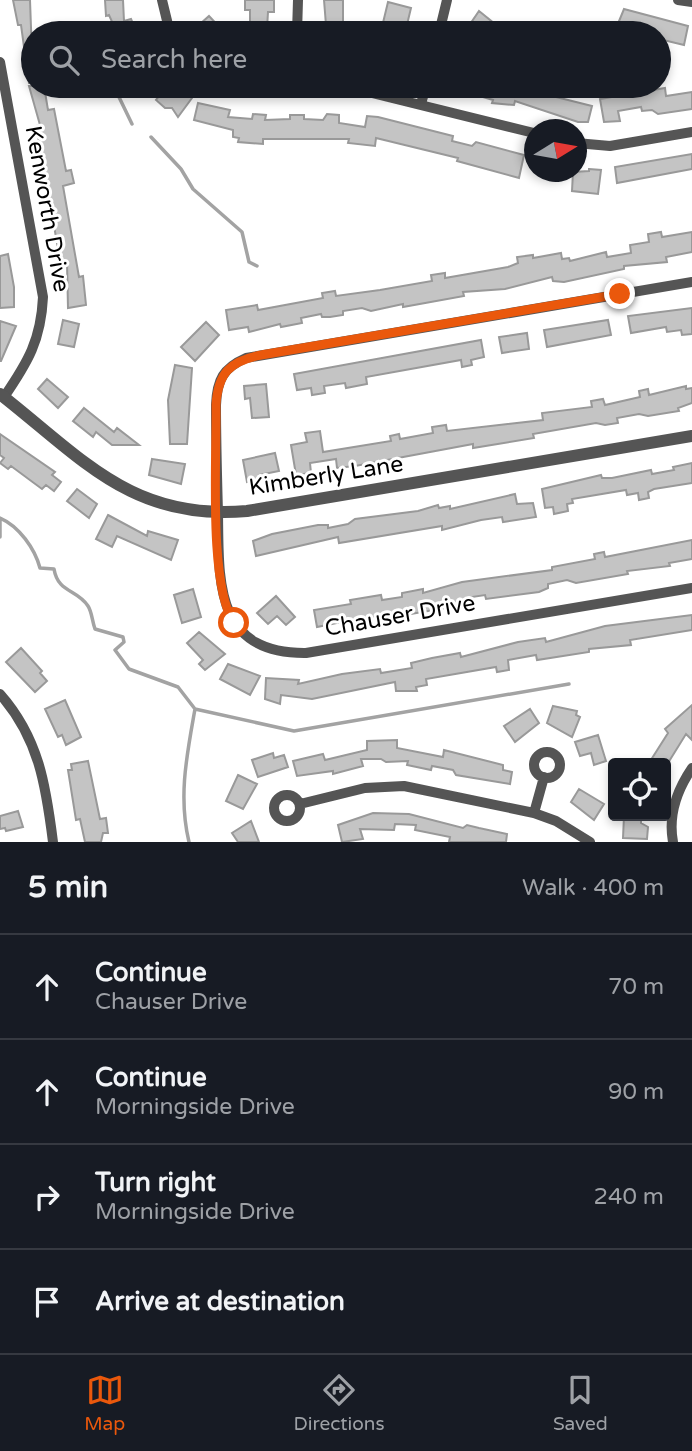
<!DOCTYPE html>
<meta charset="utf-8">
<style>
body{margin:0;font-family:"Varela Round",sans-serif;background:#242831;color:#f1f3f6}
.controls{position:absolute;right:21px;bottom:21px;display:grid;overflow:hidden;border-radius:7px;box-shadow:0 4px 10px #0003}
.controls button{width:63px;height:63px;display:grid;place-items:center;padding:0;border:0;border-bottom:2px solid #363941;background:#171b24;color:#f1f3f6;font:35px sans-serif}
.compass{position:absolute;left:524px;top:119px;width:63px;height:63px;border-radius:50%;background:#171b24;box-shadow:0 4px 10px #0003;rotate:79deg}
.stop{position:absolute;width:21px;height:21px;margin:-16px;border:5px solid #ea580c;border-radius:50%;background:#fff}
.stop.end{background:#ea580c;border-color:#fff;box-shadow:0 2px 7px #0008}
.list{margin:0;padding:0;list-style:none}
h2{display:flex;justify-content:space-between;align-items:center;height:91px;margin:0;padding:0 28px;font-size:30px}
h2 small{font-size:23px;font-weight:400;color:#9ea1a6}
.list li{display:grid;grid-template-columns:46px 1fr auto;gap:21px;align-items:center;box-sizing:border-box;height:105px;padding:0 28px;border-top:2px solid #363941}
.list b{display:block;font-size:26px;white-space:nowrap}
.list p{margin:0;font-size:23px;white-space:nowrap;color:#9ea1a6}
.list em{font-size:23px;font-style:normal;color:#9ea1a6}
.icon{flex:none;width:38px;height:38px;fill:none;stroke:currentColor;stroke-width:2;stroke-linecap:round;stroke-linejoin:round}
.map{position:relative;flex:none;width:692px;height:842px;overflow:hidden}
.search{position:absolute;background:#171b24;box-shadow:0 4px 10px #0003;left:21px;right:21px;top:21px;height:77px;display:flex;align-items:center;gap:18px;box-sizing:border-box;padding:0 24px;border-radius:38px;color:#9ea1a6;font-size:26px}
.sheet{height:511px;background:#171b24}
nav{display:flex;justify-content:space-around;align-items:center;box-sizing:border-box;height:98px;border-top:2px solid #363941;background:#171b24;font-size:19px;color:#9ea1a6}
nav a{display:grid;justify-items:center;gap:4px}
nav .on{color:#ea580c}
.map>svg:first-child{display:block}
</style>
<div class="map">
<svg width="692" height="842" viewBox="0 0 692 842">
<rect width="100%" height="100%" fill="#fff"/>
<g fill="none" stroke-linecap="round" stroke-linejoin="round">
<!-- stream -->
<path stroke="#a3a3a3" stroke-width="3.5" d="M106,86L118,95L132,124
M151,137L181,169L193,189L242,232L249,262L257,266
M0,518C19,526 35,549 40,568L54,569C58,593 77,589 88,606C92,612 92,621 95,629L123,637L124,642L115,650L129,669L178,687L195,709L294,731L569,684
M0,519V537
M189,842C178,797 187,754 195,709"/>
</g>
<!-- building -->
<path fill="#c4c4c4" stroke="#999" stroke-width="2" d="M13,0H30L33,83H29L21,25H18Z
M105,0H123L124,21L131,19L137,33H117L109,15L106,16Z
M245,0H274V12H268L267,29H250V10H245Z
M324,0H343V25H326Z
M388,2L411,8L405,33L381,31Z
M624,9L688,26L684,45L659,39V33H634L617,26Z
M479,11L495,24L488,33H464Z
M209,16L225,33H190Z
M29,86H44L48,110L54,109L66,171L71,170L74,183L63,186L79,277L83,276L86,305L68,308L67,263L61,265L36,126L40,125Z
M167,86L176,92L182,90L192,98L178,117L172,108H165L156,100Z
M456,86L526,88L541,86L554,89L552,96L592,106L588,122H578L515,101L514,105L492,103L493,100L456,89Z
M665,88L666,96L692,92V109L658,114L652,110L642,111L641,107L618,111L620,121L604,122L600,99Z
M198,103L230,110L228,117L252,119L253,114L266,115L265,120L290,119V115H304V119L323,120L327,114L339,115V123L365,127L367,116L378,117L453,136L452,141L472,146L476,142L524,155L519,178L457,161L458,158L376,138L375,146L348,143L349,139H263V144L238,142L239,138L233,137V130L194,120Z
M692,154V169L617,183L615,167Z
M589,169L601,170L598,194L572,191L573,172L589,171Z
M661,232L662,237L692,232V252L666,257L667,262L624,266V269L564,282L553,281L552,277L505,289L463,292L464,296L403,307V304L371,311L362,308L343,311V315L330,317H322L321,314L301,318L302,323L281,327L280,324L249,332L248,327L229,330L226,310L257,305L258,310L323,298L322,293L335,291L336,296L380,290L432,281L431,275L445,273V278L508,267L518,263L517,257L533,255V258L561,253L562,259L569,258L570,261L606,252L607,257L631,253L630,245L649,242L648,234Z
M8,254L14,287V307L0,308V256Z
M692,308V334L682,335L681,330L667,332L666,327L631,333L628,316Z
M63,320L79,324L74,347L58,344Z
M608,320L611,335L547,347L544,330Z
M0,321L16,326L1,361H0Z
M206,322L219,335L195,361L181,347Z
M527,333L529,349L502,353L499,337Z
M481,340L484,357L471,360L472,365L462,367L461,360L366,377L367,384L346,388L345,383L324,386L325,393L312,395L311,388L297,390L294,374Z
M175,365L192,368L187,444H170L168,400Z
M47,379L68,397L58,408L38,389Z
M266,384L269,417L252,418L250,398L245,399L244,386Z
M686,386V389L692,388V403L678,408L679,411L648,416L639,414L617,418L618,423L605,425L596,423L533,434L534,438L473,448V444L355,466L337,468L336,459L310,463L311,473L296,475L291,445L307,442L305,433L320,431L323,452L391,441L390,436L399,434L400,439L433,433L432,427L446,425L447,431L543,420L542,413L592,407L591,401L603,399L605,405L640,397L639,391L648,389L649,395Z
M84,408L114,432L117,428L139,445H112L96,432L93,437L73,421Z
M0,434L55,472L52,475L61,482L54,491L46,485L42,489L11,466L8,469L0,463L4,458L0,455Z
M275,453L279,471L259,475L260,479L247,482L243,460Z
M152,459L185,464L181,484L149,475Z
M692,463V483L654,489L648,492L649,498L639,500L638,493L627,495L626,490L572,499L573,503L567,504L568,511L554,514L553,507L545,508L542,489L601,475L602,478H612L651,470L652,474L674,470L673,467Z
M77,489L97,504L89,518L67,501Z
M515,494L517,504L533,503L536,517L503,522L502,517L481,520L442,530V526L339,543L338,537L256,556L253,541L272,534L318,525H328V528L348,524L355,519L418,511L438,505L439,508L450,506V509Z
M108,515L147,536L148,531L178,540L171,560L117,536L112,547L96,539Z
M692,540V559L669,563L670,566L627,571L628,574L576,583L567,580L548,584V588L539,592L486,599L485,595L465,598L466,602L457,606L405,615L366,617L317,627L314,610L351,604L350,600L381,595L382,600L402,597V593L423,589V593L462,582L552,570V567L595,559L594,554L604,552L605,557Z
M193,589L201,617L182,623L174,595Z
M276,596L295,617L286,625L277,616L268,624L257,613Z
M692,615V630L630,640L631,645L589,649V652L537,660L536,655L508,660L509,670L497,672L496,667L426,679L427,685L416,687L417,691H396L395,682L312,699L281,695L280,704L265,699L266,678L299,680L298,684L342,674L380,669L381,673L412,668L411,663L432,658L460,653L461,657L518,642L545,638L546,642L605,626Z
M199,632L225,654L205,670L199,664L203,660L187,643Z
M21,648L42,671L40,673L47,681L35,692L6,662Z
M228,664L260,676L250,695L220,679Z
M65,700L81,737L66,745L62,735L58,737L45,709Z
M692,705V740L686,734L668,763H649L668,733L665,729Z
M553,706L577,711L576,715L580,717L572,737L547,723Z
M530,709L539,723L515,742L504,726Z
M598,735L606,761L594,765L591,753L580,756L575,742Z
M397,740V748L443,757L444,750L503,765V770L512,772L510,784L456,775L453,770L432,766L431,770L407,765L408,761L386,762L381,759H361L363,766L333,774V771L297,776L293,761L323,754L325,760L367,750V741Z
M273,753L274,758L284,755L288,767L258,777L252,760Z
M88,761L100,819L106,818L108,833H103L101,842H85L80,819L76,820L68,770H72L71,764Z
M238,775L257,784L243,809L226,801Z
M579,789L604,804L594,820L571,802Z
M18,811L23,827L6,831L5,828L0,829V816Z
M373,813L409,814L463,828L467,825L479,828L507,834L506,842H449L450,837L415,830L416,825L395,824L394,830L360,829L363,839L342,842L338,825Z
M624,816H641V823L648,827L647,839L623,838Z
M251,821L259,842H238L232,833Z"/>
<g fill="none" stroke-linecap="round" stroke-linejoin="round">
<!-- minor -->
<path stroke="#555" stroke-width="10" d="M162,0L170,33
M678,0L692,2
M297,33L298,0
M439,33L447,0
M0,62L43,297C41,340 28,362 4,397
M238,86L271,91L372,93L534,133
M421,104L426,86
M576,143L610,146L692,132
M692,282L246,358C223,368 217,380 216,405C216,441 217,477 218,513C219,581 214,654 306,653L692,588
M0,694C39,738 46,786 53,842
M534 765a13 13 0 1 1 26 0a13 13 0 1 1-26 0Z
M274 808a13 13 0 1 1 26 0a13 13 0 1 1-26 0Z
M300,804L365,788L404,786L534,813L556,821L590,842
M534,813L544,777
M673,842C668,815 677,790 692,768"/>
<!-- tertiary -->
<path stroke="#555" stroke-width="12" d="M0,394C83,459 132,521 247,511L692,436"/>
</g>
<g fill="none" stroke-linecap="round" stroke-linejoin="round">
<!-- route -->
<path stroke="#ea580c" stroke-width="9" d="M234,623C208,584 217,456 216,405C218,373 230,361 261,355L620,294"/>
</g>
<g text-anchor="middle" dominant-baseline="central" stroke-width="6" stroke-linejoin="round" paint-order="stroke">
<!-- street labels -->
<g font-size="23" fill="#000" stroke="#fff">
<text transform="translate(47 209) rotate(80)">Kenworth Drive</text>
<text transform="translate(326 476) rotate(-9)">Kimberly Lane</text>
<text transform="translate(400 616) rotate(-10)">Chauser Drive</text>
</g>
</g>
</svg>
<div class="controls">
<button><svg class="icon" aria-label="locate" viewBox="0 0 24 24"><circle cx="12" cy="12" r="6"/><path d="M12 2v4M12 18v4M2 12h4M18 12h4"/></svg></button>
</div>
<svg class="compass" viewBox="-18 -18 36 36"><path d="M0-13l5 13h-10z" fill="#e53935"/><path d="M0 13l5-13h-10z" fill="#9ea1a6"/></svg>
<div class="stop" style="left:234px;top:623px"></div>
<div class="stop end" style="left:620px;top:294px"></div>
<div class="search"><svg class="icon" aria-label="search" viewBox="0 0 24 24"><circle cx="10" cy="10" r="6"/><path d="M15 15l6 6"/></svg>Search here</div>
</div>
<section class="sheet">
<h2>5 min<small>Walk · 400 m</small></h2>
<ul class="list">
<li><svg class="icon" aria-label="ahead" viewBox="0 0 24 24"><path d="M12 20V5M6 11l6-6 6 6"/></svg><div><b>Continue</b><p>Chauser Drive</p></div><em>70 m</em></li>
<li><svg class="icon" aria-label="ahead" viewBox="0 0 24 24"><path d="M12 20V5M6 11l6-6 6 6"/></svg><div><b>Continue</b><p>Morningside Drive</p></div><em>90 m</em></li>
<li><svg class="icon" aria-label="right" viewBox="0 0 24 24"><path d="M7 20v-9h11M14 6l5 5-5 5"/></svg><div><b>Turn right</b><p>Morningside Drive</p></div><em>240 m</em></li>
<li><svg class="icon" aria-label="arrive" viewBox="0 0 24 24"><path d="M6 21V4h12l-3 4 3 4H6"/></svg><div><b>Arrive at destination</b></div></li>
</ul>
</section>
<nav>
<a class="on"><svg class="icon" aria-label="map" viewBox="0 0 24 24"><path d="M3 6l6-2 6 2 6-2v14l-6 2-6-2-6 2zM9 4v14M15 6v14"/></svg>Map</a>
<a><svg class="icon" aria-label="directions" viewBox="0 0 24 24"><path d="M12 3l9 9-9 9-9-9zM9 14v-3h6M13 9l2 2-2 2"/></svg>Directions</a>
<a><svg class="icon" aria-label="saved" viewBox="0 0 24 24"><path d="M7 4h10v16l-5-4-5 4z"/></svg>Saved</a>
</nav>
